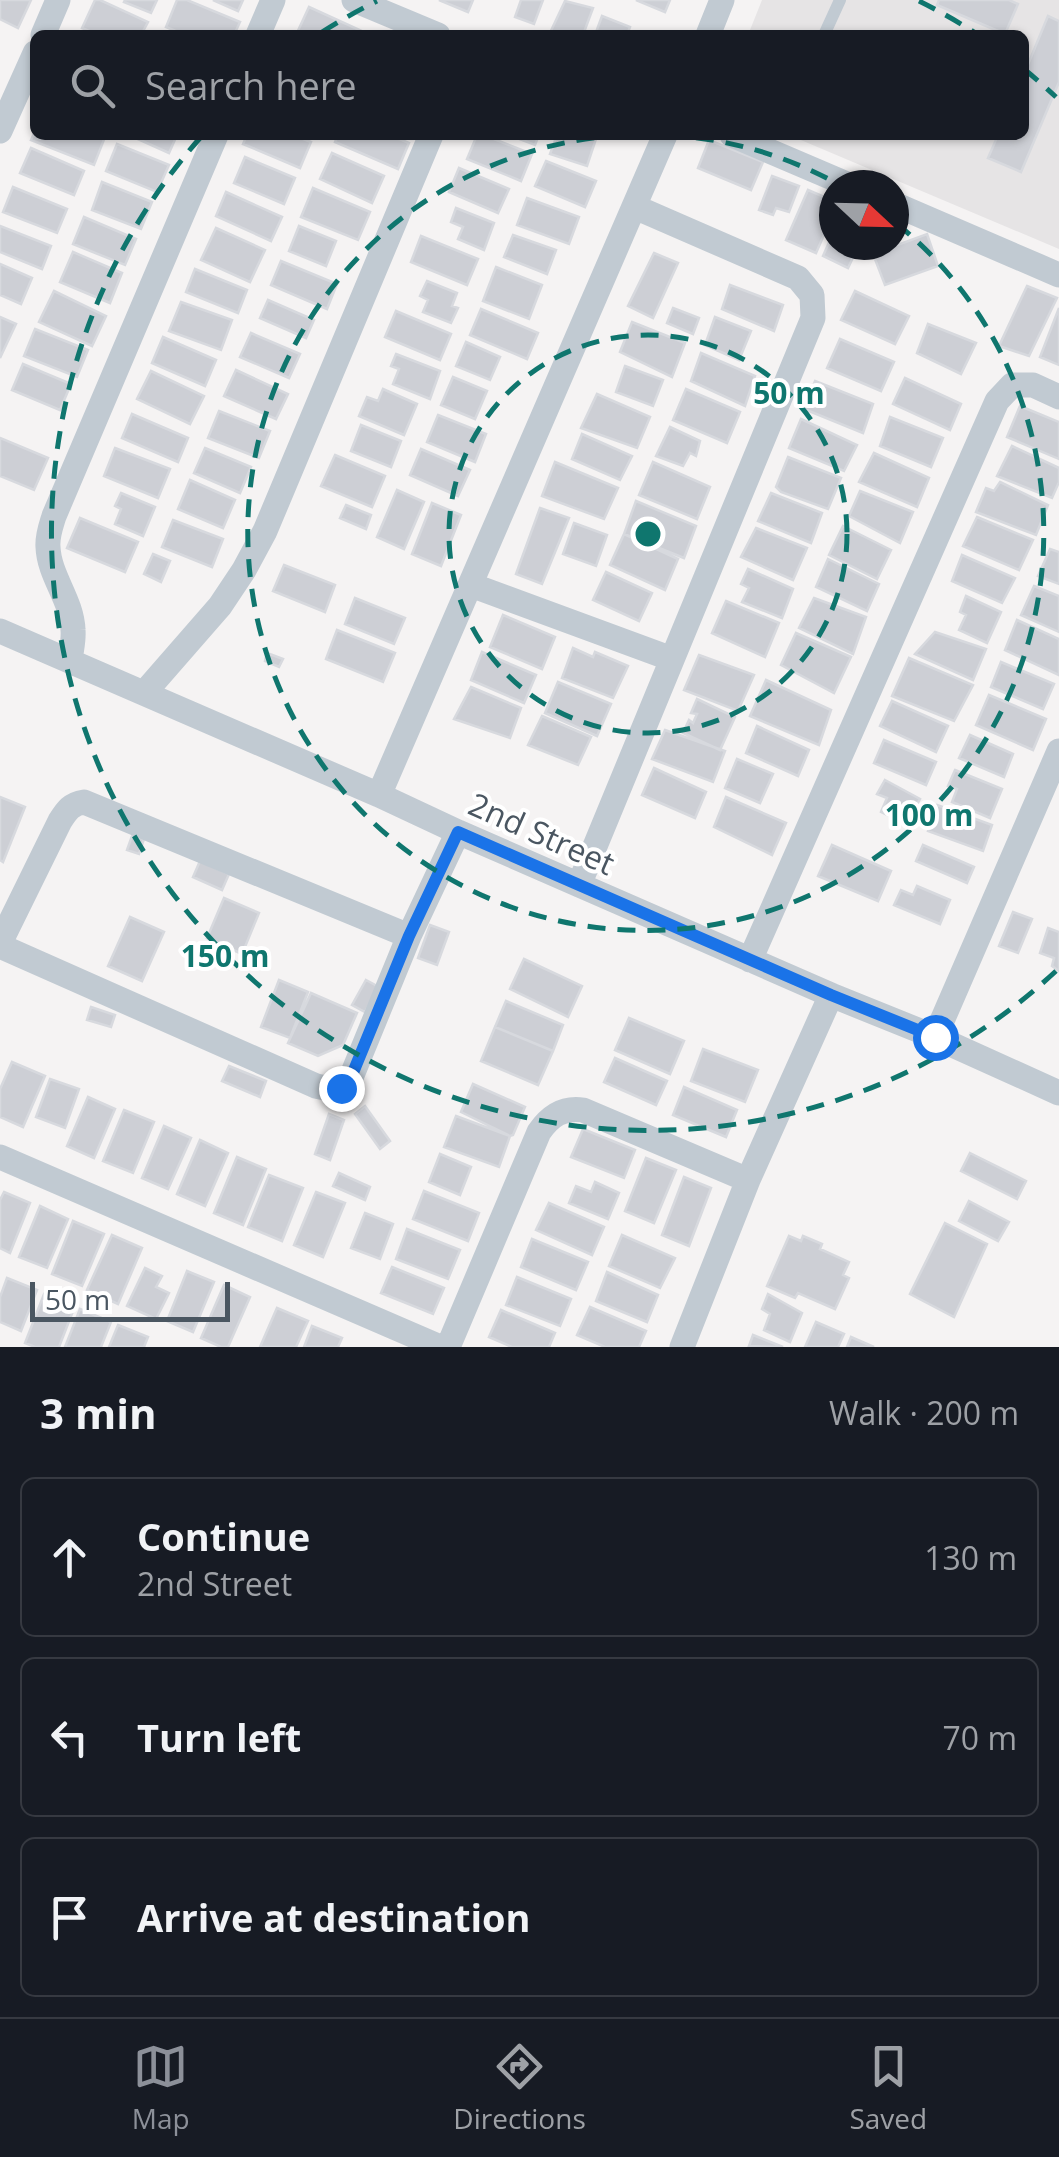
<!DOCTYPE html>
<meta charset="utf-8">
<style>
body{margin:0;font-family:"Open Sans",sans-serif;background:#20242c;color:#f1f3f6}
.compass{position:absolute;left:819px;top:170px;width:90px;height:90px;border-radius:50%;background:#171b24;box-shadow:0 2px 8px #0004;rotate:112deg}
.scale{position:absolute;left:30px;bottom:25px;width:200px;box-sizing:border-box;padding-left:10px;border:5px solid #4a5661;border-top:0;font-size:28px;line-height:35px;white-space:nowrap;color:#4a5661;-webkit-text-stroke:8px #fff;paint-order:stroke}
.stop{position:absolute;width:30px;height:30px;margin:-22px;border:8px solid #1a73e8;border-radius:50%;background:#fff}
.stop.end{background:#1a73e8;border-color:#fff;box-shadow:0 2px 10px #0008}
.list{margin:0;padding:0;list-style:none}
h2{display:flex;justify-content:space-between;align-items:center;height:130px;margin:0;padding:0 40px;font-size:42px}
h2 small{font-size:32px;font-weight:400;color:#9ea1a6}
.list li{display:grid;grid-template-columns:65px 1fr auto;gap:30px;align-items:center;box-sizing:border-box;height:160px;margin:0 20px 20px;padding:0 20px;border:2px solid #363941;border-radius:15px}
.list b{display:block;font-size:38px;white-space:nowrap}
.list p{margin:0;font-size:32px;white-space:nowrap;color:#9ea1a6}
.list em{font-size:32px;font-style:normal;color:#9ea1a6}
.icon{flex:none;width:55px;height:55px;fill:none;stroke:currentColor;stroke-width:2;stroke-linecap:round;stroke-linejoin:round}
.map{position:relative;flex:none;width:1059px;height:1347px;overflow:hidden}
.search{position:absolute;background:#171b24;box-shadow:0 2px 8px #0004;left:30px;right:30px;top:30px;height:110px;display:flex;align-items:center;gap:25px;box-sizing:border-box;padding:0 35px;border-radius:15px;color:#9ea1a6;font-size:38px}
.sheet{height:670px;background:#171b24}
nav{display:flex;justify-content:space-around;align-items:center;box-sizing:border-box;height:140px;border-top:2px solid #363941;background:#171b24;font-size:28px;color:#9ea1a6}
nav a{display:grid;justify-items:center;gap:5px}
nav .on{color:#8c9099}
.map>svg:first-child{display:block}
</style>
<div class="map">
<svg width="1059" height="1347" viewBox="0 0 1059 1347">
<rect width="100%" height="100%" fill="#f5f3f3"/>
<!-- education -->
<path fill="#e6e4e5" d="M762,0H1059V249L789,135H1024V35H748Z"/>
<!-- building -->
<path fill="#cdcfd5" stroke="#d7d9de" stroke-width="2.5" d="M0,0H31L18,28L0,19Z
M95,0H100L148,22L141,35H98L82,28Z
M125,0H157L151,13L124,2Z
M177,0H187L240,22L234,35H185L166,27Z
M213,0H243L238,11Z
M439,0H473L468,12Z
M521,0H543L534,24L515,17Z
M636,0H670L665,12Z
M939,0H1009L1018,4L1005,34L937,5Z
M565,1L593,8L583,35H549Z
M309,7L362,31L360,35H296Z
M602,16L630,27L627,35H595Z
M1048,16L1059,21V82L1021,172L988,158L998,135H1024V74Z
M35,131V135H100L105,137L94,165L31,140Z
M129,135H177L169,153Z
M247,135H293L311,142L300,168L243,144Z
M338,135H390L409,143L398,169L335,142Z
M477,135H484L532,154L521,181L467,159Z
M509,135H539L535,145Z
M557,135L597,136L587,166L550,154Z
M709,140L763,162L751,190L698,168Z
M117,144L169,165L157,192L106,171Z
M31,148L84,171L74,195L20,173Z
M332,153L384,176L372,203L320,179Z
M245,157L295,178L284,204L234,183Z
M546,161L596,181L585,207L535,186Z
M459,168L509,189L498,213L449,192Z
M772,176L799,186L789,212L776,208L773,215L759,210Z
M102,182L152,202L141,229L92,210Z
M13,187L67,209L57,233L3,212Z
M313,188L370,212L358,240L301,217Z
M808,190L834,201V212L816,253L786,240Z
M226,192L282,217L271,241L216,216Z
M527,198L579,217L569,244L517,225Z
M456,208L494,223L484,250L458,239L463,227L451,222Z
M84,217L136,239L125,265L73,244Z
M0,226L51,246L42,269L0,252Z
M299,226L336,241L326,266L289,251Z
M216,228L265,250L250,282L201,260Z
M834,231V245H859L848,268L823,256Z
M927,234L938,266L885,285L873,254Z
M513,235L556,250L547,274L504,257Z
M421,236L478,259L467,285L411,262Z
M73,252L122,273L110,303L60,282Z
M654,253L678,263L653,318L628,306Z
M281,261L337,284L327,309L271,285Z
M0,264L32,278L21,304L0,295Z
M496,267L542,285L529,319L483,301Z
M195,269L247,290L238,313L186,292Z
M427,281L457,293L452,306L458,308L451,323L423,312L428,300L420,296Z
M730,285L783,305L774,331L722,309Z
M1027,286L1057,298L1029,356L999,346Z
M54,291L106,316L92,346L39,322Z
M855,291L909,316L895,344L841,320Z
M268,300L314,320L306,338L260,318Z
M181,302L232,320L221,350L169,331Z
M673,308L699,318L693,334L667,323Z
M1059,308V365L1040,357Z
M481,309L538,333L527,359L470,335Z
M396,311L451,334L440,360L385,337Z
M0,317L16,324L0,358Z
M715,317L751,331L739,360L705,345Z
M632,322L685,343L672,377L620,352Z
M928,324L976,343L961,374L917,353Z
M35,329L88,350L77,377L24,356Z
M251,333L300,354L289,378L240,357Z
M163,337L216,360L205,386L152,363Z
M840,339L894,362L881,391L827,368Z
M466,342L500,357L490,380L456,366Z
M701,353L755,376L745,406L691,381Z
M396,354L440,371L430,399L393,384L399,369L391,366Z
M23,364L71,384L60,410L12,390Z
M625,366L663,380L653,406L616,392Z
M236,370L288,394L276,419L224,396Z
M151,371L204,396L190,424L137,399Z
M453,377L487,391L475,419L441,405Z
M905,378L961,404L950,430L893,404Z
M815,381L873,404L863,433L804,409Z
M383,389L417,404L404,435L359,416L367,397L378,401Z
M686,389L740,412L727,443L673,420Z
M597,394L650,417L637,448L581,428Z
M1020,406L1059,422V459L1007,437Z
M219,411L270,431L259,458L208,438Z
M132,414L188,438L178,462L122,438Z
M438,415L486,434L475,462L427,442Z
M890,417L943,438L931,467L880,446Z
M801,419L857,445L844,471L789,448Z
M361,425L401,441L391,467L351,451Z
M670,427L700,441L696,456L690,453L683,466L656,456Z
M582,434L632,456L620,480L572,459Z
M0,438L48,458L34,490L0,476Z
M1012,446L1059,468V482L1052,498L997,476Z
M115,448L170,469L158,498L104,476Z
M205,448L251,467L240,493L194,473Z
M421,449L470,470L458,496L410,475Z
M874,453L929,478L917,507L859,482Z
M335,455L385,476L372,507L321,486Z
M788,457L841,478L828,509L781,492L776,487Z
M555,462L618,488L604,519L542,496Z
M653,462L710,487L697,519L639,495Z
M190,480L235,500L223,528L178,509Z
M1000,482L1048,505L1036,535L976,512L986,488L994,491Z
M397,490L424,502L404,549L377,537Z
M860,491L913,512L900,543L849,516Z
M121,493L155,507L143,536L115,524L121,509L115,506Z
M771,493L822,513L811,543L758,521Z
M636,501L696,526L684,558L624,534Z
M432,503L461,515L441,566L412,554Z
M346,505L371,515L366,529L340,518Z
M540,508L569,518L542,584L516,574Z
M977,517L1033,540L1019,570L963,546Z
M80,518L138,542L125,572L67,548Z
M173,520L223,539L212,567L162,547Z
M574,523L607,535L596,566L563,554Z
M843,526L891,550L877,579L829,555Z
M756,528L807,548L793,580L741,557Z
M624,534L678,559L665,590L610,565Z
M1050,549L1059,552V584L1038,576Z
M153,554L170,561L161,582L144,574Z
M962,555L1015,578L1002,603L952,581Z
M828,559L879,584L867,611L816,587Z
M284,565L335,585L325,612L273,591Z
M748,569L793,589L782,618L742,602L749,588L741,584Z
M606,572L652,593L639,621L593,600Z
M1034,586L1059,596V632L1021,615Z
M966,596L1001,612L987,643L959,630L966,615L960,612Z
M355,598L405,618L394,644L345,624Z
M814,598L866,617L853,654L799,628Z
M726,601L779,623L765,657L712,633Z
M503,615L555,637L542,669L490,647Z
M1017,620L1059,639V675L1005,650Z
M337,630L395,653L383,682L326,659Z
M935,632L986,649L973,680L915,654Z
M796,633L851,657L834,693L781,665Z
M573,648L593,657L595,652L628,666L613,698L562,678Z
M482,652L536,675L524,703L471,680Z
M267,653L283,659L279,667L265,661Z
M699,655L754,675L738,711L684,690Z
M909,658L973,685L954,721L892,696Z
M1001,662L1054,684L1043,709L991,687Z
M766,680L831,710L819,745L750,716Z
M558,682L611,704L597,736L545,713Z
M471,687L521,708L510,738L454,719Z
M989,695L1046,719L1033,750L976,725Z
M697,699L735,717L720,750L683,733L689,720L693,723L697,714L691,713Z
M892,701L948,726L936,752L880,726Z
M542,716L591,737L578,765L528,745Z
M757,726L809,750L798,776L746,753Z
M665,730L725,751L713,782L652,759Z
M970,735L1013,754L1004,777L959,758Z
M884,740L936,762L926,785L874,763Z
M737,759L773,774L760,803L725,788Z
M654,768L706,792L695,818L642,795Z
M955,770L1002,789L990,818L952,802L957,789L948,786Z
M885,780L920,799L906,824L881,812L887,798L877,794Z
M0,797L25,807L3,862L0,860Z
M726,797L786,823L772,855L714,827Z
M937,805L992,825L983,851L928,831Z
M132,836L144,839L139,854L127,850Z
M832,845L891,871L878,901L818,876Z
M923,845L974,867L967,883L916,861Z
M200,861L229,874L222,890L193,877Z
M917,886L950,900L940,924L894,905L901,890L913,895Z
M224,898L259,913L242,954L207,938Z
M1013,912L1032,919L1018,953L999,946Z
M130,917L164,932L142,981L108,966Z
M430,925L449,932L437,965L418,958Z
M1048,928L1059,932V971L1052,966L1054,958L1040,953Z
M524,959L582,986L568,1017L510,989Z
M279,980L308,992L290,1038L261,1027Z
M366,980L379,987L365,1012L352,1005Z
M311,993L357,1013L343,1045L318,1056L288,1043Z
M506,1001L563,1025L553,1051L495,1027Z
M91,1007L115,1015L111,1027L87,1020Z
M629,1018L684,1041L670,1074L615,1050Z
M495,1027L553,1051L538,1085L481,1061Z
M703,1049L758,1070L745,1102L691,1081Z
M615,1058L667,1081L656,1105L604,1082Z
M12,1062L45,1076L23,1127L0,1117V1089Z
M229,1066L266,1081L260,1097L222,1081Z
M50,1079L79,1089L65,1128L36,1117Z
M473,1084L525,1107L513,1135L510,1136L461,1112Z
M684,1087L737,1110L726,1137L673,1115Z
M88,1097L115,1109L94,1158L67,1146Z
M365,1106L390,1141L380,1149L355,1114Z
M124,1110L154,1122L133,1173L103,1161Z
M329,1114L344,1120L330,1160L315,1154Z
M456,1116L510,1136L499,1167L444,1147Z
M164,1126L191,1138L168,1189L142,1178Z
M583,1129L635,1150L624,1178L571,1157Z
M200,1140L228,1153L205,1206L177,1194Z
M970,1153L1026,1181L1017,1199L961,1171Z
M440,1154L471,1167L460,1195L429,1182Z
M237,1157L266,1169L243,1225L214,1213Z
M646,1158L676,1170L654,1223L625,1211Z
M339,1173L370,1187L365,1200L333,1186Z
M269,1175L303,1188L282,1241L248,1227Z
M684,1177L711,1188L689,1246L662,1235Z
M595,1182L619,1193L608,1219L569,1203L576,1186L591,1192Z
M424,1191L479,1213L468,1241L413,1219Z
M4,1192L30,1203L10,1253L0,1248V1200Z
M316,1192L345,1203L323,1257L294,1245Z
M969,1201L1009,1222L998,1241L959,1221Z
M549,1203L604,1227L592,1255L536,1230Z
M40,1206L68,1219L47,1268L19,1257Z
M365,1213L393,1224L380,1259L351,1248Z
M73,1221L104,1234L82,1286L52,1274Z
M945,1223L987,1244L954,1317L910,1294Z
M407,1229L460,1250L448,1279L396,1259Z
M112,1235L142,1248L118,1304L87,1290Z
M622,1235L675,1258L660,1288L609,1266Z
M789,1236L801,1241L803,1236L822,1244L820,1249L849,1262L843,1275L849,1278L835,1309L798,1293L795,1298L767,1286Z
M532,1239L588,1262L576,1290L521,1267Z
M392,1267L444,1288L433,1314L381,1293Z
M145,1268L162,1276L156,1287L169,1293L156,1319L127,1306Z
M187,1271L214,1282L193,1332L167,1321Z
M607,1272L658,1295L647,1322L596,1301Z
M517,1277L571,1299L560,1326L506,1305Z
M7,1278L37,1290L21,1331L0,1322V1297Z
M224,1285L250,1297L228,1347H221L201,1338Z
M44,1294L75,1306L59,1347H35L25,1343Z
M768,1294L802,1313L790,1342L764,1330L770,1314L762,1309Z
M590,1307L646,1331L639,1347H605L577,1335Z
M277,1308L308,1321L296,1347H260Z
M80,1309L111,1322L101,1347H65Z
M501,1310L555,1333L549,1347H512L489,1337Z
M816,1322L844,1334L838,1347H805Z
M118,1325L148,1337L144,1347H109Z
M312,1326L342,1338L338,1347H304Z
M753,1335L783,1347L749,1346Z
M851,1337L874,1347H847Z"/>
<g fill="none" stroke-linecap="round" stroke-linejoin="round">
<!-- lane -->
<path stroke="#c1cad2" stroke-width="12" d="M824,35L840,0"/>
<!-- street -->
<path stroke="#c1cad2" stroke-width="25" d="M354,0L438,35
M43,35L58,0
M258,35L273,0
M708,35L722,0
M0,131L35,53
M732,135L849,185
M894,204L1059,275
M471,585L672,659
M0,631L379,795L458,832L831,995L935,1037L1059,1093
M70,661C71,651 74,640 73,630C72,600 49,576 48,547C47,536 51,526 54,516L216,135
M145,692L220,606L244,570L265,531L431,135
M379,795L665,135
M579,885L813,318L812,295L798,278L635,207
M0,943L60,821C67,810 71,804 84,802L409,936
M0,946L316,1086C328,1089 341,1092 350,1080L409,936L458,832
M750,960L997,401L1012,385H1033L1059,397
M935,1037L1059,751
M0,1157L440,1347
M448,1347L539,1132C550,1116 563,1107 583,1110L748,1180
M682,1347L748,1180L831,995"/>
</g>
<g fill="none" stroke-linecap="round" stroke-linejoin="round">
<!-- route -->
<path stroke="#1a73e8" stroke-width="12" d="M341,1088L350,1080L409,936L458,832L831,995L935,1037"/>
</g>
<!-- distance rings -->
<g fill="none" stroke="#0f766e" stroke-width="5" stroke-dasharray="18 12">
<circle cx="648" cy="534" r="199"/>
<path d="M896 223A398 398 0 1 1 838 184"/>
<path d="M1056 971A598 598 0 0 1 200 138M322 32A598 598 0 0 1 377 1M919 1A598 598 0 0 1 974 32M1024 69A598 598 0 0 1 1056 97"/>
</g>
<g text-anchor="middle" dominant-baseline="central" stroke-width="8" stroke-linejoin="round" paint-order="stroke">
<!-- street labels -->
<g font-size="32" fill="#4a5661" stroke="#fff">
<text transform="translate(542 833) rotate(24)">2nd Street</text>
</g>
</g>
<circle cx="648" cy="534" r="15" fill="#0f766e" stroke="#fff" stroke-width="5"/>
<g font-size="30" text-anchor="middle" font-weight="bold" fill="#0f766e" stroke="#fff" stroke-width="8" stroke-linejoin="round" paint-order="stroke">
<text x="789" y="404">50 m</text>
<text x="929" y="826">100 m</text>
<text x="225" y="967">150 m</text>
</g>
</svg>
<svg class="compass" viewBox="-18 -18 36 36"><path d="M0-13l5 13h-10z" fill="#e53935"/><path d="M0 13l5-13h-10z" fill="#9ea1a6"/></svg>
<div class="scale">50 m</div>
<div class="stop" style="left:935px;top:1037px"></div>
<div class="stop end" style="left:341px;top:1088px"></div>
<div class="search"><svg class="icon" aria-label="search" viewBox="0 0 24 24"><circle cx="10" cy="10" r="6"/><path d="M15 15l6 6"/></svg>Search here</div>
</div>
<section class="sheet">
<h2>3 min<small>Walk · 200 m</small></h2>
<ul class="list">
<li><svg class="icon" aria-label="ahead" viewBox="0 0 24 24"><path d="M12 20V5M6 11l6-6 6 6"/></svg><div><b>Continue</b><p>2nd Street</p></div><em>130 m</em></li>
<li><svg class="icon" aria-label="left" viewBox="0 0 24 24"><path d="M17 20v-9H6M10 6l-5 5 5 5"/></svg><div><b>Turn left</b></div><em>70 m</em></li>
<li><svg class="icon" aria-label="arrive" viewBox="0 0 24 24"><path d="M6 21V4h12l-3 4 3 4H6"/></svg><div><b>Arrive at destination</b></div></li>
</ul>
</section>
<nav>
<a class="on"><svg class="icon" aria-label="map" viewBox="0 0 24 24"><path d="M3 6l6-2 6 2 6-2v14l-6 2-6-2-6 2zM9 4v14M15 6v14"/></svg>Map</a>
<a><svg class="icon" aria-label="directions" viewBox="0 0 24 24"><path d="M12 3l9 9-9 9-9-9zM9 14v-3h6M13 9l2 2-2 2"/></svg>Directions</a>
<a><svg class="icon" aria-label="saved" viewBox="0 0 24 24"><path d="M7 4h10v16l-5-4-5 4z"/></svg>Saved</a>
</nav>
